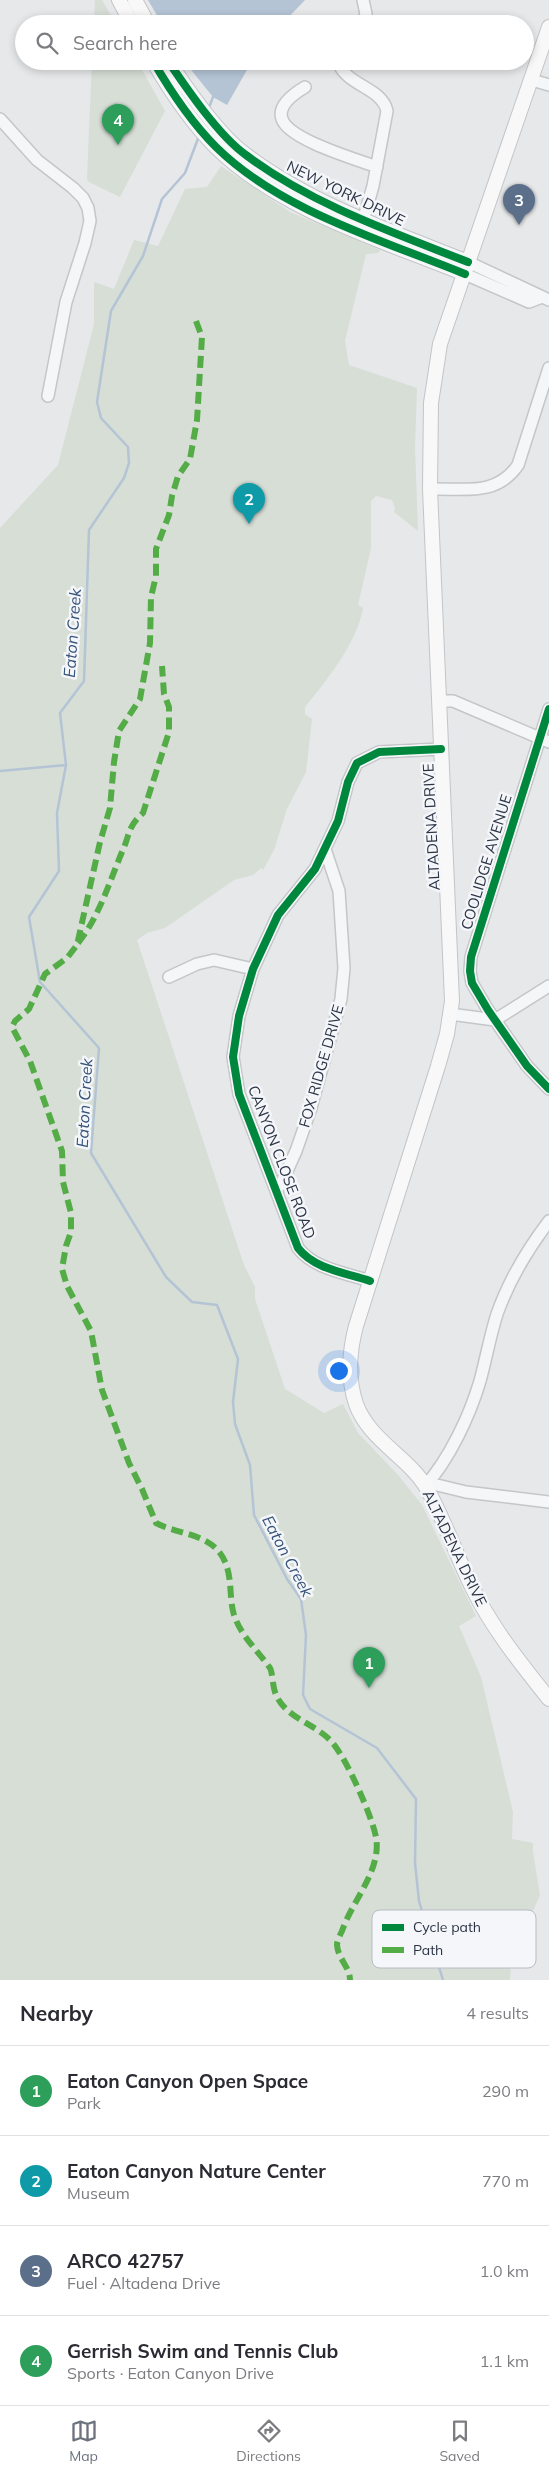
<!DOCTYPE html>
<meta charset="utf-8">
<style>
body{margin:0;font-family:Mulish,sans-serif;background:#f7f7f7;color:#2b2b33}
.you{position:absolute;left:338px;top:1370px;width:18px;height:18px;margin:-12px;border:4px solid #fff;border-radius:50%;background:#1a73e8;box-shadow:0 0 0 8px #1a73e833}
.badge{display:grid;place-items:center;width:32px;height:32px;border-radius:50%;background:#6c737f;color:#fff;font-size:16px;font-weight:700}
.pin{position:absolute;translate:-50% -41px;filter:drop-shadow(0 1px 2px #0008)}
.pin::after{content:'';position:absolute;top:26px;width:18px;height:15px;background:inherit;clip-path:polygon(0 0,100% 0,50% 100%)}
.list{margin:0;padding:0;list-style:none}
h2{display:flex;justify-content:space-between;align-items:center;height:65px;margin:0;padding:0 20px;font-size:21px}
h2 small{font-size:16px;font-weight:400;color:#7c7c81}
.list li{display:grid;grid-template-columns:32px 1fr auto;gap:15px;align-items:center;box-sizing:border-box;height:90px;padding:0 20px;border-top:1px solid #e1e1e2}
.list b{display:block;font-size:19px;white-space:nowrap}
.list p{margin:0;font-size:16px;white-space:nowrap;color:#7c7c81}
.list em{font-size:16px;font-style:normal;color:#7c7c81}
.icon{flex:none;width:28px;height:28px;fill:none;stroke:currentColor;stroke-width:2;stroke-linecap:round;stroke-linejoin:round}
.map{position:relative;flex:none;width:549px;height:1980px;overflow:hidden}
.search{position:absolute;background:#fff;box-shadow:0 2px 8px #0003;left:15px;right:15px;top:15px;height:55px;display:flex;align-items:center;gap:12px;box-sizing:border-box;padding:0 18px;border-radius:28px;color:#7c7c81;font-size:19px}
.sheet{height:425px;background:#fff}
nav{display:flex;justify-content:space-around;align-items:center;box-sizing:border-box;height:70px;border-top:1px solid #e1e1e2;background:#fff;font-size:14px;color:#7c7c81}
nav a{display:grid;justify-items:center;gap:2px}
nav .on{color:#6c737f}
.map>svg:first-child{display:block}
</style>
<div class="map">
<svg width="549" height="1980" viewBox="0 0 549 1980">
<rect width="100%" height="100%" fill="#e6e8ea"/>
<!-- green -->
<path fill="#d6ded6" d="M95,0H102L116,24H94Z
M92,61H137L165,111L120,197L89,182L87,179Z
M221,166L290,212L380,250L378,253L366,254L345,341L349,365L417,388L415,447L418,531L394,512L395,508L392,500L376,496L371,501V548L358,605L363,608C357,643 327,680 305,707V714L312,719L306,772L287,809L274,850L263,870L261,868L253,875L234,880L165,928L147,933L137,940L244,1265L255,1287V1299L285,1389L324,1413L343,1404L358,1433L398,1475L422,1505L476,1616L459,1626L481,1677L513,1812L512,1839L533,1843V1852L540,1895L511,1960L510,1980H0V528L58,465L94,324V282L114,289L134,240L158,246L185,189L207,187Z"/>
<!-- water -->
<path fill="#b4c4d5" d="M148,0H305L282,24H162Z
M184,61H252L227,105L213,97Z
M115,103L126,106L121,118L128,121L124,132L108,127Z"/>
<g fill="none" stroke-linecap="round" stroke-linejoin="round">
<!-- stream -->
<path stroke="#b4c4d5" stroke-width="2.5" d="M208,110L213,97
M199,136L185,173L162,199L143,256L111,311L97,402L101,418L128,447L129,463L124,478L89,530L84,681L60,713L66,765L57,813L59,871L29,917L40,982L99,1048L91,1153L166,1277L192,1302L217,1305L238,1359L233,1402L235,1424L250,1465L254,1515L287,1579L301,1599L306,1635L303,1695L310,1709L377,1748L416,1799L415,1863L419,1901L443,1980
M0,771L66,765"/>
<!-- minor casing -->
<g stroke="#c4c6c8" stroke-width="14">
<path id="minor" d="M362,24L366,14L363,0
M338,61C345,86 382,87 387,111L373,186L361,228
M532,80L549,85
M305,87C295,93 277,105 282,119C289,140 356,159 377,167
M0,119L37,160L73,188L83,198L88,208L90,221L85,243L66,302L48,396
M468,262L549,300
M465,274L529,302L542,297
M430,489C464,488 496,497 518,465L549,368
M439,701H453L549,742
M549,709L471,957L470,971L472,983L488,1010L527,1066L549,1089
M169,977L197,964L214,960L253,969
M450,1014L495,1020L549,986
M276,1191L282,1182L296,1151L311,1108L341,999L344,968L339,891L325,849
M370,1281C346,1273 314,1269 298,1248L239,1094L233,1057L239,1016L253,969L278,915L315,869L338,821L348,782L357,763L379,752L441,749
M425,1486C449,1460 470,1415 480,1381C486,1359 490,1336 497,1314C509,1280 527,1250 549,1221
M425,1486L433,1484L466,1492L549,1502"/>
</g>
<!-- major casing -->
<g stroke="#c2c5c8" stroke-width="16">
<path id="major" d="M119,0L132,24
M135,0L148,24
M549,27L440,344L431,403L430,489L452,1001L447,1034L438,1066L356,1326C349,1352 347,1377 356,1404C369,1440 408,1457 426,1487C444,1518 456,1555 472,1587C492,1628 521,1664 549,1699
M153,61C171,92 191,122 216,147C281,211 382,240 465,274
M168,61C187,89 219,136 246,155C311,204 392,232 468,262"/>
</g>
<!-- minor -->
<use href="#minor" stroke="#f5f6f7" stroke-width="11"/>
<!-- major -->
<use href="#major" stroke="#f8f8f8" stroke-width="14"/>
<!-- quiet -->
<path stroke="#54ac47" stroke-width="6" stroke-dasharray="12 6" stroke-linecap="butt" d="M196,321L202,337L197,420L190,459L178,476L172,496L169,515L156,549V576L151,597L150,643L140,699L119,731L114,762L110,808L100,842L77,945L67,958L45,974L29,1009L15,1021L12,1027L30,1061L62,1151L63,1182L71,1213V1232L66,1246L62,1269L67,1286L91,1331L102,1390L129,1463L142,1489L156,1523C177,1534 205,1533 220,1553C234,1572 228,1595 234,1615C241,1636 258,1651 270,1668C273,1673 272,1688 277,1697C288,1718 312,1723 329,1739C344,1752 372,1816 376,1837C382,1870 352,1901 342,1931C340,1935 337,1941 337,1945C338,1959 350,1967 350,1980
M78,943C99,917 109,883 122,852C130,835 127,827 143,813L169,732V707L164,694L162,666"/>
<!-- cycleway casing -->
<g stroke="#f4f6f9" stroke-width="11">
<path id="cycleway" d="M153,61C171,92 191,122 216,147C281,211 382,240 465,274
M168,61C187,89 219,136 246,155C311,204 392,232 468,262
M549,709L471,957L470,971L472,983L488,1010L527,1066L549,1089
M370,1281C346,1273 314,1269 298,1248L239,1094L233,1057L239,1016L253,969L278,915L315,869L338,821L348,782L357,763L379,752L441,749"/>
</g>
<!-- cycleway -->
<use href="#cycleway" stroke="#00873e" stroke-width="8"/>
</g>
<g text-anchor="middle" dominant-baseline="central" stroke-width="5" stroke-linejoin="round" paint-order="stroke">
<!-- street labels -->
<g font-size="15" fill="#2b3445" stroke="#f4f6f9">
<text transform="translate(346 193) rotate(26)">NEW YORK DRIVE</text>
<text transform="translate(431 827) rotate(-93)">ALTADENA DRIVE</text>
<text transform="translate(486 862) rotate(-73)">COOLIDGE AVENUE</text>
<text transform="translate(321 1066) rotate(-74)">FOX RIDGE DRIVE</text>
<text transform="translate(282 1162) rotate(69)">CANYON CLOSE ROAD</text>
<text transform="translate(455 1548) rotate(64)">ALTADENA DRIVE</text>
</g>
<!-- water labels -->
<g font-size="16" font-style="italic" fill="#34527a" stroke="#f4f6f9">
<text transform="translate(72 633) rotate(-86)">Eaton Creek</text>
<text transform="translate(84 1103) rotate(-87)">Eaton Creek</text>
<text transform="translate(288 1556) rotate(62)">Eaton Creek</text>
</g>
</g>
<!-- legend -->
<rect x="372" y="1910" width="164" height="58" rx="8" fill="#f4f6f9" stroke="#b8bcc3" stroke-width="1"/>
<rect x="382" y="1924" width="22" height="7" fill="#00873e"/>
<rect x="382" y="1947" width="22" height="6" fill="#54ac47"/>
<g font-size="14" fill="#2b3445">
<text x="413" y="1932">Cycle path</text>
<text x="413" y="1955">Path</text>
</g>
</svg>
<div class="you"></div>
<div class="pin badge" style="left:369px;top:1688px;background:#2e9e5b">1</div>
<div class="pin badge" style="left:249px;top:524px;background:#0f9aa8">2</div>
<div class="pin badge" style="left:519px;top:225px;background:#5c6f8a">3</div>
<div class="pin badge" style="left:118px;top:145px;background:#2e9e5b">4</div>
<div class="search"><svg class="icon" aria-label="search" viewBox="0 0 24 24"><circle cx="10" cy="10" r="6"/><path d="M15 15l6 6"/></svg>Search here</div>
</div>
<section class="sheet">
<h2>Nearby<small>4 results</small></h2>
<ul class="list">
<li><span class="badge" style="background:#2e9e5b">1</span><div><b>Eaton Canyon Open Space</b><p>Park</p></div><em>290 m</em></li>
<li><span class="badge" style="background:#0f9aa8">2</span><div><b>Eaton Canyon Nature Center</b><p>Museum</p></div><em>770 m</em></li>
<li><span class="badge" style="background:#5c6f8a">3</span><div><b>ARCO 42757</b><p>Fuel · Altadena Drive</p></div><em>1.0 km</em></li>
<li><span class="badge" style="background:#2e9e5b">4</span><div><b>Gerrish Swim and Tennis Club</b><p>Sports · Eaton Canyon Drive</p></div><em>1.1 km</em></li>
</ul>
</section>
<nav>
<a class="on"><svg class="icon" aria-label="map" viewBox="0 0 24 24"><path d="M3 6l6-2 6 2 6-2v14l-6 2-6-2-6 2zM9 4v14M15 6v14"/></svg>Map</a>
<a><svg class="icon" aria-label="directions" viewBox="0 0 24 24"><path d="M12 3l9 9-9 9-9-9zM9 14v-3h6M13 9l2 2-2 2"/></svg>Directions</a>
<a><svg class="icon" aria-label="saved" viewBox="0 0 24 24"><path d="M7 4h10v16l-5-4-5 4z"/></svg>Saved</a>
</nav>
